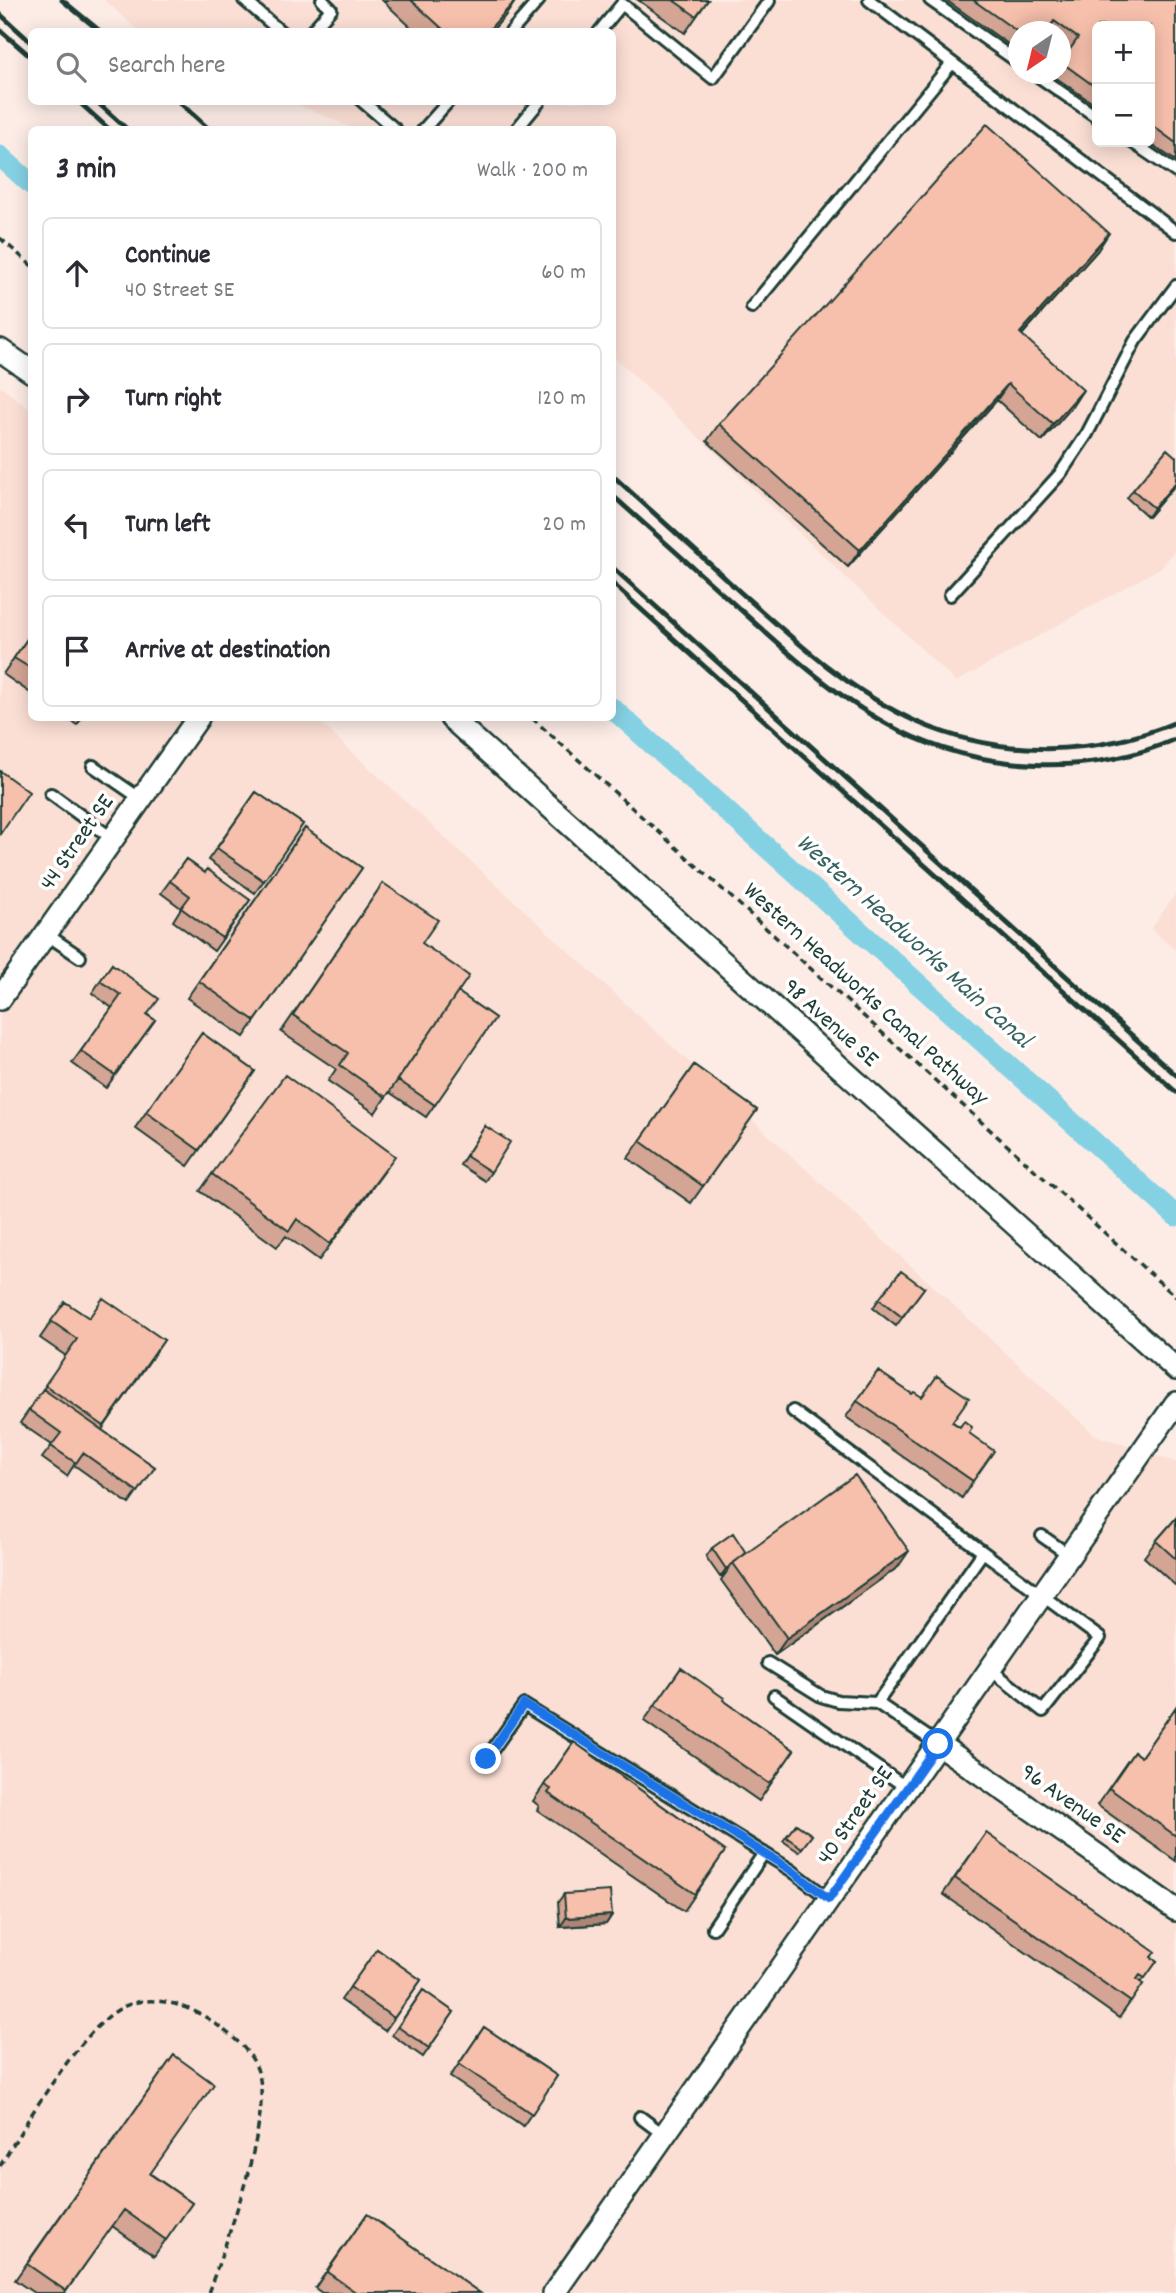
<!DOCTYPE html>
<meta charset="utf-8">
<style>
body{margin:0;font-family:Dekko,sans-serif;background:#f7f7f7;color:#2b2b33}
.controls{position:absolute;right:21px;top:21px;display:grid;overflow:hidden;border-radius:10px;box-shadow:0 4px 18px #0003}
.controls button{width:63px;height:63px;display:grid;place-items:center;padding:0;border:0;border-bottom:2px solid #e1e1e2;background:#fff;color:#2b2b33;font:35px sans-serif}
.compass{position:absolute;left:1008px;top:21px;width:63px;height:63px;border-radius:50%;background:#fff;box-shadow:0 4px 18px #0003;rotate:215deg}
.stop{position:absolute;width:21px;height:21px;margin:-16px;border:5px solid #1a73e8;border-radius:50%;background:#fff}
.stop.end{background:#1a73e8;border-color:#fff;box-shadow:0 2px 7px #0008}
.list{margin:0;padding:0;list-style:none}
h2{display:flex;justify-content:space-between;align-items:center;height:91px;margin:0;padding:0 28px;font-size:30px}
h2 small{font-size:23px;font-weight:400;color:#7c7c81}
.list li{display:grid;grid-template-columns:46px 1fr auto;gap:21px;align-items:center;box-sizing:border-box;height:112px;margin:0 14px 14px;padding:0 14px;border:2px solid #e1e1e2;border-radius:10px}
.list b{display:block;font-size:26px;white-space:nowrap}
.list p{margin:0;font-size:23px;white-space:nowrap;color:#7c7c81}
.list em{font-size:23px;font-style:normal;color:#7c7c81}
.icon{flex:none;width:38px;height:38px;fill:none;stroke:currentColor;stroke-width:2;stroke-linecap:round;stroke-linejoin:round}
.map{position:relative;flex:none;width:1176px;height:2293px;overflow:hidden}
.search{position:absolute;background:#fff;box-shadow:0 4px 18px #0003;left:28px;top:28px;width:588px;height:77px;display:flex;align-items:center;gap:18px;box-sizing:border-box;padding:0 24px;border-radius:10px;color:#7c7c81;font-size:26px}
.panel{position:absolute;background:#fff;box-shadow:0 4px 18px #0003;left:28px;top:126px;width:588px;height:595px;border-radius:10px}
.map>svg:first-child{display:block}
</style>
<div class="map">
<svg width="1176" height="2293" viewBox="0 0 1176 2293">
<rect width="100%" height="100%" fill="#fdece6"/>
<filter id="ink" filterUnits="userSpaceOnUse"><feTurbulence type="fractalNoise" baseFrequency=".0143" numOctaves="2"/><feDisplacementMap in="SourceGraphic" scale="14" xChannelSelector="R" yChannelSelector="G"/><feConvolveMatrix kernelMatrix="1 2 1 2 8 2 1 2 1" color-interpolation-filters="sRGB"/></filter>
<g filter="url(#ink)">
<!-- built -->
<path fill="#fbdfd5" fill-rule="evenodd" d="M104,0H1176V549L1162,567L956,682L613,356L612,130L355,129L292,102H612V32L139,31ZM1097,26H1150V142H1097ZM1018,32H1060V74H1018Z
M0,386L31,410L32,718H315L1095,1435L1176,1462V2293H0Z
M1176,893V951L1151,929Z"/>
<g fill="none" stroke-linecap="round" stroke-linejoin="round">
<!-- canal -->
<path stroke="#85d1e4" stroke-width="21" d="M0,156L32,185
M612,708L1176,1216"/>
<!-- lane casing -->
<g stroke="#1f3d34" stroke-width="16">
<path id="lane" d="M244,0L281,32
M869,0L1176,232
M930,0L1018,62
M311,32L331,9L322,0
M511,32L539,0
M599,32L622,4L713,78L769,1
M1035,74L1097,117
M363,102L396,130
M423,130L448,102
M516,130L539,102
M1132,142L1176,172
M752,307L952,63
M950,595L1060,474L1087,434L1135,341L1176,286
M93,766L141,799
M51,794L113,839
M46,934L80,957
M793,1411L983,1552
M1042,1536L1069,1555
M768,1663L821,1696L838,1701L877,1703L938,1744
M774,1696L907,1788
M877,1703L983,1552L1100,1638L1043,1711L990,1669
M486,1759L524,1705L791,1870L829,1899
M713,1928L764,1853
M640,2117L664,2135"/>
</g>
<!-- street casing -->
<g stroke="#1f3d34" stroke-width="26">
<path id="street" d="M0,350L32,372
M451,718L1176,1369
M0,999L198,718
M938,1744L1176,1910
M554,2293L1176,1403"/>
</g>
<!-- path -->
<path stroke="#1f3d34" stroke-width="3.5" stroke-dasharray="7 5" stroke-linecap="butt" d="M0,238L32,266
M532,718L1176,1297
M0,2166C24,2126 82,2027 123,2007C151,1993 189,2005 213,2022C237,2040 259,2055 261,2088C264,2141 227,2241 208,2293"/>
<!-- lane -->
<use href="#lane" stroke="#fff" stroke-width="10"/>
<!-- street -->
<use href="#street" stroke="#fff" stroke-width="21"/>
<!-- rail -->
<path stroke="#1f3d34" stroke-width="5" d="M62,0L101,32
M0,14L32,43
M0,30L32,58
M79,102L110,130
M97,102L128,130
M179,102L210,130
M612,475C654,513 696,551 738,590C793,639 849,691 917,722C999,758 1095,757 1176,722
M612,495C656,534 699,573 743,612C790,655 841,701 898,730C982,772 1090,777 1176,739
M612,567L1176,1075
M612,583L1176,1092"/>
</g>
<!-- wall -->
<path fill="#d4a594" stroke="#1f3d34" stroke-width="2" d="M382,0H516L506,15L491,32H416Z
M638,0H708L685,33Z
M946,0H1176V161L1148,142H1150V26H1097V106L1052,75L1053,74H1060V63L1069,51L1060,45V32H1018V51Z
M1098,250L1022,335L1072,407L1042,441L997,400L848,567L707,441L719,424Z
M1176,457V484L1148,517L1127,498L1133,490Z
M32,632V694L3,674Z
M66,718H82L77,725Z
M256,792L303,824L255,893L208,860Z
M305,828L362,868L244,1037L187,998Z
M186,859L205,873L250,900L214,951L173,921L181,908L161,893Z
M383,883L422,943L458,992L495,1018L426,1117L389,1092L375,1113L328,1081L336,1069L281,1032Z
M112,964L148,1015L155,1020L106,1088L72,1063L112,1008L92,993Z
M202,1033L255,1071L188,1166L135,1128Z
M694,1065L757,1110L691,1203L628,1158Z
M485,1126L491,1172L485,1181L460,1165Z
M384,1172L319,1260L286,1236L277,1247L200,1191L212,1174Z
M924,1288L896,1326L873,1308L879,1299Z
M65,1302L89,1318L164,1340L102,1430L155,1467L129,1504L74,1465L67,1476L42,1458L52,1445L20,1423L66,1356L40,1338Z
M878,1371L969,1433L973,1481L962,1498L846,1417Z
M1176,1518V1586L1144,1557L1156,1541Z
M712,1548L746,1553L898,1567L775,1655L721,1580L726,1573L720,1577L706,1557Z
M681,1668L723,1700L794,1750L759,1801L644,1721Z
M1176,1707V1861L1097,1805L1134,1752L1141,1757Z
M574,1742L725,1851L684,1911L537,1810L539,1806L533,1801Z
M796,1824L812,1835L799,1852L783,1841Z
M986,1833L1157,1961L1141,1983L1143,1984L1119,2018L943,1894Z
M564,1894L612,1915L606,1924L560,1927L558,1902Z
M377,1949L421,1980L385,2031L341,2000Z
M423,1990L454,2012L423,2057L392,2035Z
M484,2027L557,2076L523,2126L450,2077Z
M174,2055L151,2174L192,2203L154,2256L112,2226L65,2293H34L15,2280Z
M367,2214L480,2293H322L315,2288Z"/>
<!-- shaded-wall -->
<path fill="#ad8678" stroke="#1f3d34" stroke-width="2" d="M516,0L506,15L491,32H487Z
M1109,233L1098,250L1008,350L1020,333Z
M1008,384L997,400L848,567L860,550Z
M1083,390L1072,407L1042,441L1053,424Z
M1176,482V484L1148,517L1154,508Z
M909,1551L898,1567L775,1655L787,1638Z
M731,1565L726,1573L720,1577L726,1569Z
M612,1915L606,1924L560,1927L566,1918Z"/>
<!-- building -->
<path fill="#f7c0ac" stroke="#1f3d34" stroke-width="2" d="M411,0H516L487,32H446Z
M673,0H708L696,16Z
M973,0H1176V143L1150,124V26H1097V88L1061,62L1078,38L1054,21L1047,32H1018Z
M987,124L1109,233L1020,333L1083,390L1053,424L1008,384L860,550L719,424Z
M1167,449L1176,457V482L1154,508L1133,490Z
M32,632V669L14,658Z
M0,771L29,792L0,834Z
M256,792L303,824L264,881L217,848Z
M305,828L362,868L255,1021L199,981Z
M186,859L205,873L207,869L250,900L222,938L181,908L190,896L170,881Z
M383,883L438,920L422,943L469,976L386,1097L340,1065L348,1053L293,1015Z
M112,964L159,999L147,1015L155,1020L115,1075L81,1051L121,995L100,981Z
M458,992L495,1018L435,1105L398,1080Z
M202,1033L255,1071L199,1150L146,1112Z
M694,1065L757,1110L703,1186L640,1141Z
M285,1075L395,1156L330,1244L297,1219L289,1231L212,1174Z
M485,1126L510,1142L491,1172L466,1156Z
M901,1271L924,1288L902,1317L879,1299Z
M103,1298L164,1340L104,1426L45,1385L77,1339L51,1321L65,1302L89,1318Z
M878,1371L912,1394L914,1392L922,1397L937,1376L969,1398L952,1422L960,1427L964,1421L972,1427L969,1433L994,1451L973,1481L857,1401Z
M43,1389L155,1467L138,1492L83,1453L76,1463L51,1446L61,1433L29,1410Z
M855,1475L909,1551L787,1638L733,1563Z
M1176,1518V1559L1156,1541Z
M733,1533L746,1553L726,1569L712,1548Z
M681,1668L724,1698L723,1700L794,1750L770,1784L655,1705Z
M1176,1707V1836L1109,1788L1134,1752L1141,1757Z
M574,1742L725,1851L695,1894L548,1793L551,1789L544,1785Z
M796,1824L812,1835L802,1848L786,1837Z
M986,1833L1155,1952L1151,1957L1157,1961L1145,1978L1140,1975L1137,1979L1143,1984L1131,2002L955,1878Z
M610,1891L612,1915L566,1918L564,1894Z
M377,1949L421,1980L394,2018L350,1987Z
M423,1990L454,2012L429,2048L398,2027Z
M484,2027L557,2076L532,2114L459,2064Z
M174,2055L214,2084L150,2174L192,2203L166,2240L124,2210L66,2291L27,2264Z
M367,2214L480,2293H357L327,2272Z"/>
</g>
<g fill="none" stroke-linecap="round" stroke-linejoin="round" filter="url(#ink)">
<!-- route -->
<path stroke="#1a73e8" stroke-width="9" d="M486,1759L524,1704L791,1870L829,1899L938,1744"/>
</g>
<g text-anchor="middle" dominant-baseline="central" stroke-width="7" stroke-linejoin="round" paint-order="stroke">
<!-- street labels -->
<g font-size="24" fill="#1f3d34" stroke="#fff">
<text transform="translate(78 843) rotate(-55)">44 Street SE</text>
<text transform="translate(865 995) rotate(42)">Western Headworks Canal Pathway</text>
<text transform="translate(830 1024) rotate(42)">98 Avenue SE</text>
<text transform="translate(1072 1805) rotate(35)">96 Avenue SE</text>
<text transform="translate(856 1816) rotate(-55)">40 Street SE</text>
</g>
<!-- water labels -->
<g font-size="26" font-style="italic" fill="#386260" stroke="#fff">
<text transform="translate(913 942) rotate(42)">Western Headworks Main Canal</text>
</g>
</g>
</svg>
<div class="controls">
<button>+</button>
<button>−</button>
</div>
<svg class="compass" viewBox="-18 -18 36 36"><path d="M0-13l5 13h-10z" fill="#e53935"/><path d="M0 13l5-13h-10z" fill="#7c7c81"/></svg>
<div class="stop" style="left:938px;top:1744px"></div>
<div class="stop end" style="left:486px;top:1759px"></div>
<div class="search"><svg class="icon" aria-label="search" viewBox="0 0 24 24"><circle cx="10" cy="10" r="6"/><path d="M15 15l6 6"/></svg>Search here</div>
<section class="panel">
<h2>3 min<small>Walk · 200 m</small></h2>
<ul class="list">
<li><svg class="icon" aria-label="ahead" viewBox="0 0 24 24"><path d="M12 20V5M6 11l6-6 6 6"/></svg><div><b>Continue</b><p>40 Street SE</p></div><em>60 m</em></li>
<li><svg class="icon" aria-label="right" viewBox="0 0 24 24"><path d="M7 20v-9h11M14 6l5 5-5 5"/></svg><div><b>Turn right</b></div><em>120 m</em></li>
<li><svg class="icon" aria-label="left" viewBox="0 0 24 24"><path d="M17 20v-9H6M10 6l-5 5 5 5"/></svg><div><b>Turn left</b></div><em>20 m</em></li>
<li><svg class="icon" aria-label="arrive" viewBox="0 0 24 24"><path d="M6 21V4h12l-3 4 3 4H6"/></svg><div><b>Arrive at destination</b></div></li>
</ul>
</section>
</div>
